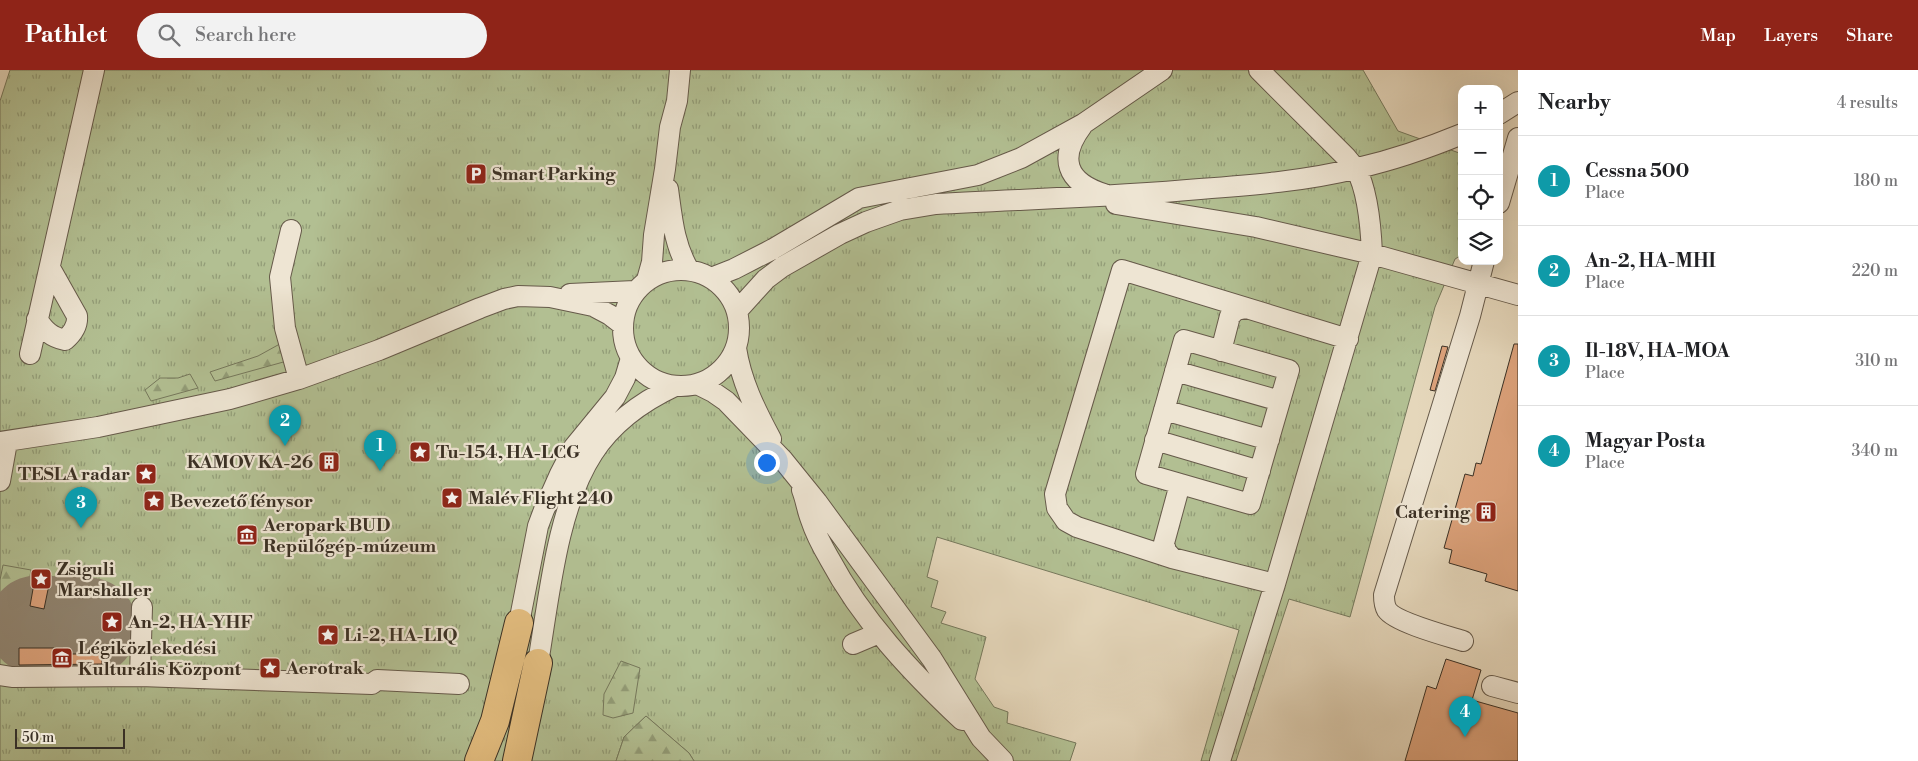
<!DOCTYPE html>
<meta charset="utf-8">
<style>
body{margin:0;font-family:"Libre Bodoni",serif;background:#f2f2f2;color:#202124}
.controls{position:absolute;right:15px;top:15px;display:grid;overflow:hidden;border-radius:10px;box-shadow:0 5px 20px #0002}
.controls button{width:45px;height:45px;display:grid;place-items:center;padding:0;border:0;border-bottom:1px solid #e0e0e0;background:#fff;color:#202124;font:25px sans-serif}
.scale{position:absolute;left:15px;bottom:12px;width:110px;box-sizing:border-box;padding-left:5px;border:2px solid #3b3125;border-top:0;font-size:14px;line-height:18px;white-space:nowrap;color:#3b3125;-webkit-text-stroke:4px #eee5d3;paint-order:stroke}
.you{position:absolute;left:766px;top:392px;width:18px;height:18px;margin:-12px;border:4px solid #fff;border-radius:50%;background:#1a73e8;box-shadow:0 0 0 8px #1a73e833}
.badge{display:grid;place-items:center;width:32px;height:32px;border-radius:50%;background:#8f2418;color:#fff;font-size:16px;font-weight:700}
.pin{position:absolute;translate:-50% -41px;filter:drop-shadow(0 1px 2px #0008)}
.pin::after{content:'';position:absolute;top:26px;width:18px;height:15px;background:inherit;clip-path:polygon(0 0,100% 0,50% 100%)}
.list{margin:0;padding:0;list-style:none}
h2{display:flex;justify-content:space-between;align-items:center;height:65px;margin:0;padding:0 20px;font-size:21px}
h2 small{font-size:16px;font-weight:400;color:#757577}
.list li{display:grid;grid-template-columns:32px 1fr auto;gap:15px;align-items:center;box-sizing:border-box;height:90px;padding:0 20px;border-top:1px solid #e0e0e0}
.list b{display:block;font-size:19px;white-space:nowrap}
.list p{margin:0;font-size:16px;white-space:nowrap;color:#757577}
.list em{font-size:16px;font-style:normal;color:#757577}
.icon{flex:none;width:28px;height:28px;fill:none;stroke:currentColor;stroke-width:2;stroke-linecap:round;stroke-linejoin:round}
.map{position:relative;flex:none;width:1518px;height:691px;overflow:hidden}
header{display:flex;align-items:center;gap:30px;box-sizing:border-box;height:70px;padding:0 25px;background:#8f2418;color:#fff}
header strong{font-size:24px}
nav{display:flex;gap:28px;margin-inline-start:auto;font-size:18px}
.search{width:350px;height:45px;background:#f2f2f2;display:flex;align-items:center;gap:12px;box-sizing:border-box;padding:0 18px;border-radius:28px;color:#757577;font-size:19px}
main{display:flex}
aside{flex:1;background:#fff}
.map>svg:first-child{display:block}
</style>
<header>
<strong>Pathlet</strong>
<div class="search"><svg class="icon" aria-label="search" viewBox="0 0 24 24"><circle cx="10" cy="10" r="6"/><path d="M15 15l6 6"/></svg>Search here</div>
<nav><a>Map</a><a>Layers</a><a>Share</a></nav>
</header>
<main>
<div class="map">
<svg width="1518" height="691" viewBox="0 0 1518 691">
<defs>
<pattern id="grass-tufts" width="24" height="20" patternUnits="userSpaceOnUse" patternTransform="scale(1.25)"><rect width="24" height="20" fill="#b2bf92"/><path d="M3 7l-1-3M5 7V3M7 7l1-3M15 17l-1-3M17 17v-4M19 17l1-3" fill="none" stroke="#929c77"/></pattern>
<pattern id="forest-firs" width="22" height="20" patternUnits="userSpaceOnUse" patternTransform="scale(1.25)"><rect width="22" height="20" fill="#b2bf92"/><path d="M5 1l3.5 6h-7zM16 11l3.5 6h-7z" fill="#929c77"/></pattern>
</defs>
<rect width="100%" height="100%" fill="#e5d7bb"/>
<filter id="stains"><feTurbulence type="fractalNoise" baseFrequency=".004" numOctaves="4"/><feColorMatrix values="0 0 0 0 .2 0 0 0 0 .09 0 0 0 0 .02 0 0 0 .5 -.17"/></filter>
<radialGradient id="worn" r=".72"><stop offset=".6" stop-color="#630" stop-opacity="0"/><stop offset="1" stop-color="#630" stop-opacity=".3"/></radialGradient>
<!-- grass -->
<path fill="url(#grass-tufts)" stroke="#76785c" d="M10,0H1363L1398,61L1462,84V185L1455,189L1435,237L1350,547L1289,529L1236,691H1201L1239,560L937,467L927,507L938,511L931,537L946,542L941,553L986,567L975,609L994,637L1008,642L1007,653L1076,673L1070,691H694L689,683L646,646L624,667L616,691H0V31Z"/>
<!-- forest -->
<path fill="url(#forest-firs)" stroke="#76785c" d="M287,270V291L215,311L210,302L258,286Z
M190,304L198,318L151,331L145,320L160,308H178Z
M3,495L31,500L21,563L0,557V510Z
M621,591L640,598L633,643L613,648L603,645L604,624Z
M646,646L689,683L694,691H616L624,667Z"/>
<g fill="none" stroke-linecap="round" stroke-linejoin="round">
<!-- runway -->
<path stroke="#908470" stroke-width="99" d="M37,555L88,557"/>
</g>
<!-- building -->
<path fill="#dca27b" stroke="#3b3125" d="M1514,274H1518V521L1485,511L1487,504L1449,493L1452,480L1444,478L1465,404L1473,406L1476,393L1481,394Z
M1442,276L1448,277L1435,321L1430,320Z
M36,502L51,505L44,539L30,536Z
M19,578H63V584H102V594L19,595Z
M1446,589L1481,600L1472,630L1518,643V691H1405L1427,616L1436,619Z"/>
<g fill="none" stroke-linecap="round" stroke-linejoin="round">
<!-- minor casing -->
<g stroke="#665a4a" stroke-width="22">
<path id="minor" d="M1499,44L1518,32
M1082,56C1058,88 1066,112 1104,124
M668,119C672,148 674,175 689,200
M1499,133L1518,68
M1116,134L1256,157L1372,184L1518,225
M291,160L280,207L285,258L299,309
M623 258a58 58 0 1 1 116 0a58 58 0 1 1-116 0Z
M711,208L734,199L773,179L859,128L978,105L1021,88L1083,54L1162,0
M647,210L652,192L654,165L665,99L670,57L677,31L680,0
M570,224L635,221
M737,241L766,209L782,197L840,164L866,152L900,140L936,134C1024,129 1112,127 1200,119C1253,115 1306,111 1358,98C1393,90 1428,78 1462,64
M37,249C45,261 51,267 65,270C73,263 78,256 77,246L50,198
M1184,270L1289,300L1250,434L1146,404Z
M736,278C741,311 755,339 771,369
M1221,281L1230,246L1236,240L1246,238
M30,284L94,0
M1175,301L1280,331
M697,314L713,322L726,331L783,390L817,432L932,589L981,668L1003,691
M1164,340L1269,370
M1155,370L1260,401
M0,372L98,357L230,329L299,309L379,280L480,238L504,229L518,226L550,227L593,236L610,245L623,255
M0,411L7,372
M802,420C806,430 807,440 811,450C815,462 822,476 829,488C862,550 911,602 962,650
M1172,488L1166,481L1164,473L1180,414
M1275,514L1172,488L1077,457L1066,451L1057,438L1055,424L1122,200L1348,269
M519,553L538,456L544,440L560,404L574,377L615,327L625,308L631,288
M1463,571C1447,566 1395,552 1387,540C1384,535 1384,530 1384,525L1470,246L1484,191
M853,574L879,563
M538,593C549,528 557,438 593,383C613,352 643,331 675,316
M0,605L12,607L140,606L372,614L377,610L459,614
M140,606L142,537
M1492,616L1518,623
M1220,691L1275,514L1372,184C1371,159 1368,121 1356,99C1353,95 1349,91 1346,87L1259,0"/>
</g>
<!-- highway casing -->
<g stroke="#3b3125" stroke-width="30">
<path id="highway" d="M479,691L495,651L519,553
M517,691L538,593"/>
</g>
<!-- minor -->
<use href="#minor" stroke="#eee5d3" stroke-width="20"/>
<!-- highway -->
<use href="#highway" stroke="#e2bc7e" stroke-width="28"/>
</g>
<!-- icons -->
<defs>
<g id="parking-square" transform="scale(1.125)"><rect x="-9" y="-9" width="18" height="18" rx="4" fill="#8f2418" stroke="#eee5d3"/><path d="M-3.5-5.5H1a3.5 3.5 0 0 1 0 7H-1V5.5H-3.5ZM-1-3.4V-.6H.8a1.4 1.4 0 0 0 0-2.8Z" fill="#fff"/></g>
<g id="sight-square" transform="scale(1.125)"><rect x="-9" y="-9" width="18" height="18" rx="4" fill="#8f2418" stroke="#eee5d3"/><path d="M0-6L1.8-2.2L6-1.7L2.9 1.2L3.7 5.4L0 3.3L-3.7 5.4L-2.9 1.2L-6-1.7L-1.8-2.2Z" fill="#fff"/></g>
<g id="building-square" transform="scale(1.125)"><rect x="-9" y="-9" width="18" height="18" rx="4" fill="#8f2418" stroke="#eee5d3"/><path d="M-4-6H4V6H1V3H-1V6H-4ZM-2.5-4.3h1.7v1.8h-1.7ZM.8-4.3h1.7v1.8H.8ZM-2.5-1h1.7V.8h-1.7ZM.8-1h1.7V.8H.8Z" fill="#fff"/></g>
<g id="museum-square" transform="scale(1.125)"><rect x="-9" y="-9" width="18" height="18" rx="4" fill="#8f2418" stroke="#eee5d3"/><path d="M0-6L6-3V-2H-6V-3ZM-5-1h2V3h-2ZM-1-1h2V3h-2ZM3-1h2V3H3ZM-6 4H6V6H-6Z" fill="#fff"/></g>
</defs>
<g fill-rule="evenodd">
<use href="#parking-square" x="476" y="104"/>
<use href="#sight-square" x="420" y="382"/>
<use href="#building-square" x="329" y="392"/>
<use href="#sight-square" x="146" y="404"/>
<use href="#sight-square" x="452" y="428"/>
<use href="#sight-square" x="154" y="431"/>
<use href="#building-square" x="1486" y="442"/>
<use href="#museum-square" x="247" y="465"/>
<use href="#sight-square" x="41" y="509"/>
<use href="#sight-square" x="112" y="552"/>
<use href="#sight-square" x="328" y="565"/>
<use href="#museum-square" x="62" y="588"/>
<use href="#sight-square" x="270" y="598"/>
</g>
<g text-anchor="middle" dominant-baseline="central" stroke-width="4.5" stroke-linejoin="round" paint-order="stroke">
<!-- poi labels -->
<g font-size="18" font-weight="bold" fill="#3b3125" stroke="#eee5d3" text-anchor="start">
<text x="492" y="104">Smart Parking</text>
<text x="436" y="382">Tu-154, HA-LCG</text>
<text x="313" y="392" text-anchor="end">KAMOV KA-26</text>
<text x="130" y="404" text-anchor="end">TESLA radar</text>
<text x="468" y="428">Malév Flight 240</text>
<text x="170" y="431">Bevezető fénysor</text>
<text x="1470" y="442" text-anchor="end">Catering</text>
<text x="263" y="455">Aeropark BUD<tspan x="263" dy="21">Repülőgép-múzeum</tspan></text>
<text x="57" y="499">Zsiguli<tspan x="57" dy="21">Marshaller</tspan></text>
<text x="128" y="552">An-2, HA-YHF</text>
<text x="344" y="565">Li-2, HA-LIQ</text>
<text x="78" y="578">Légiközlekedési<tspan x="78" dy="21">Kulturális Központ</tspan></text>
<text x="286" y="598">Aerotrak</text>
</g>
</g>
<rect width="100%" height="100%" filter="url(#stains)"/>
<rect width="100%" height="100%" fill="url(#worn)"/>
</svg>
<div class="controls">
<button>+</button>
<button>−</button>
<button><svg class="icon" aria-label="locate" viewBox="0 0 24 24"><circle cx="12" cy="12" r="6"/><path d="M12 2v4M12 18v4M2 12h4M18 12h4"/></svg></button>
<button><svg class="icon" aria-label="layers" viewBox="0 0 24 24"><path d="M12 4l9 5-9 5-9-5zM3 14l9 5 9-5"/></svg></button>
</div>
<div class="scale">50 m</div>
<div class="you"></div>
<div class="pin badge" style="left:380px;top:401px;background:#0f9aa8">1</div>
<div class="pin badge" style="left:285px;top:376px;background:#0f9aa8">2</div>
<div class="pin badge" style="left:81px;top:458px;background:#0f9aa8">3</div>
<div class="pin badge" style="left:1465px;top:667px;background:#0f9aa8">4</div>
</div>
<aside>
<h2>Nearby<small>4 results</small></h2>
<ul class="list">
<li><span class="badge" style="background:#0f9aa8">1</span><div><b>Cessna 500</b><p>Place</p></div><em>180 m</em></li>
<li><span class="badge" style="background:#0f9aa8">2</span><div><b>An-2, HA-MHI</b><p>Place</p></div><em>220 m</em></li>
<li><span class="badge" style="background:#0f9aa8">3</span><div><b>Il-18V, HA-MOA</b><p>Place</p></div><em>310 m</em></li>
<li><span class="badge" style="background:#0f9aa8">4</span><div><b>Magyar Posta</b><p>Place</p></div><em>340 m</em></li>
</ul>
</aside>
</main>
